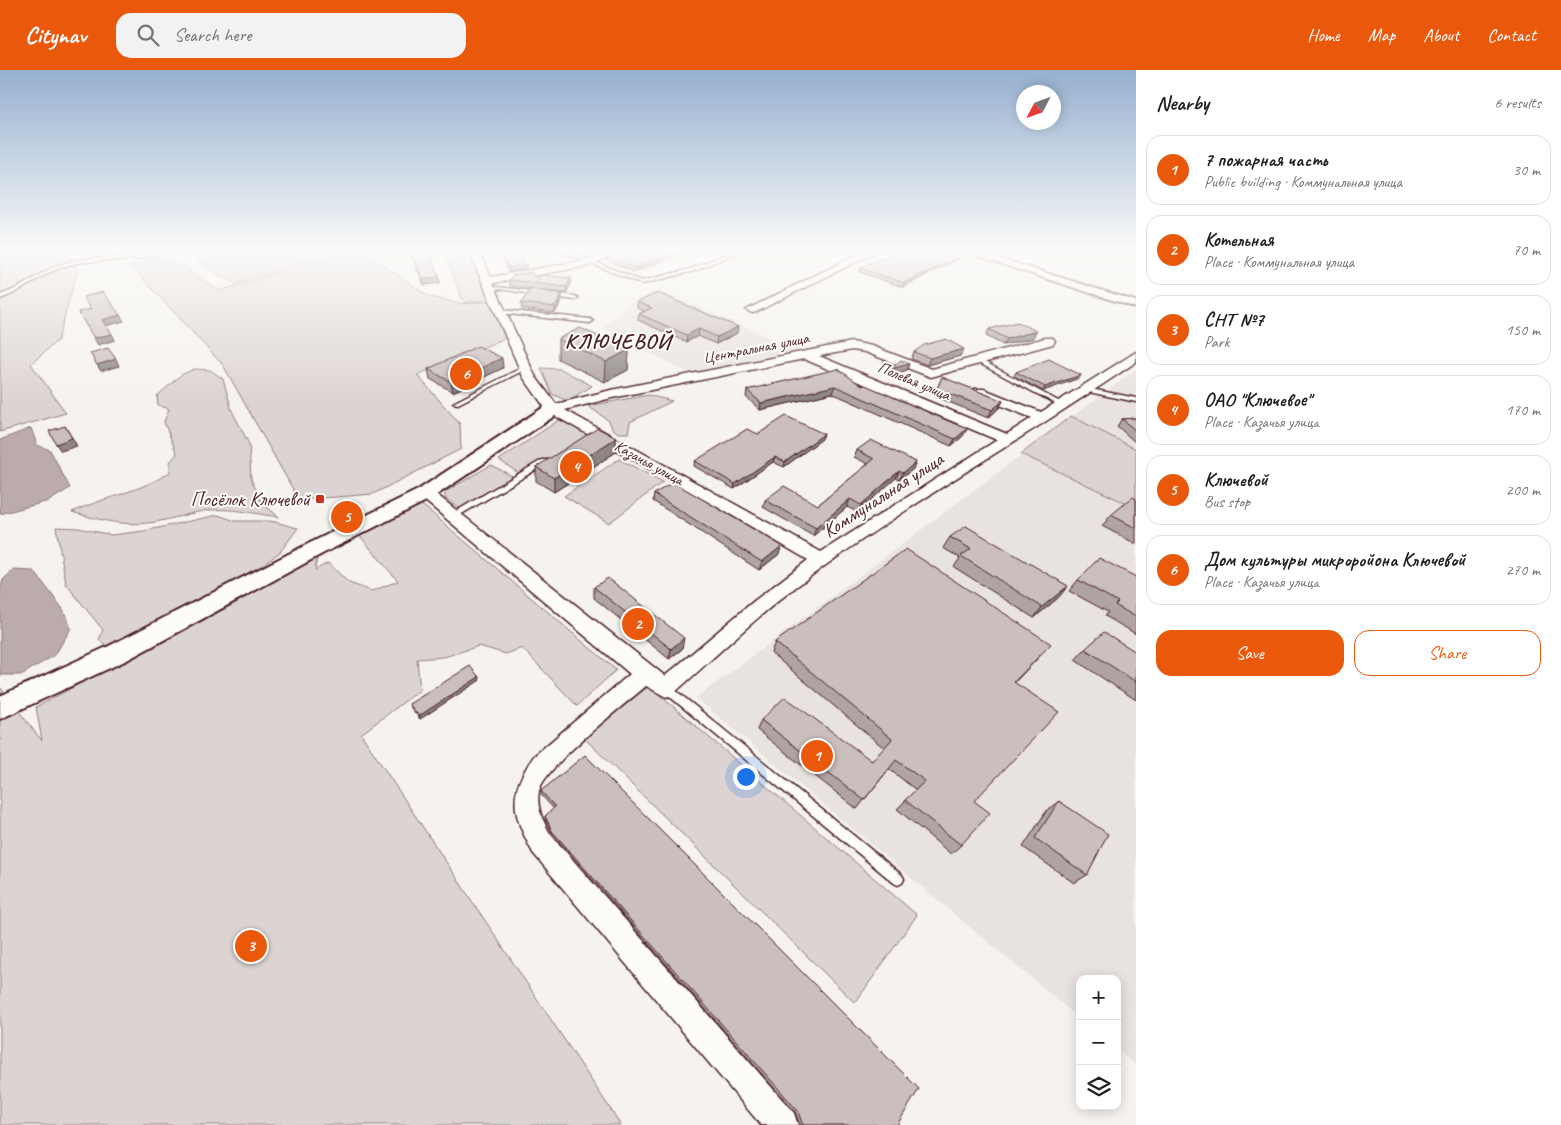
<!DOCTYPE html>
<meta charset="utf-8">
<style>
body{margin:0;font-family:Caveat,sans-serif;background:#f2f2f2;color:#202124}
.controls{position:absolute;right:15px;bottom:15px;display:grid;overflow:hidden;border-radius:10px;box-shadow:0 2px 12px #0003}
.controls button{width:45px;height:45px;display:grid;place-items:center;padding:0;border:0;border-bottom:1px solid #e0e0e0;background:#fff;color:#202124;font:25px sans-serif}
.compass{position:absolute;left:1016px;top:15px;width:45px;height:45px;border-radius:50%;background:#fff;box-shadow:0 2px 12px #0003;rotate:229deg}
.you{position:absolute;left:745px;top:706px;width:18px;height:18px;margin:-12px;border:4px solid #fff;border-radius:50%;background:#1a73e8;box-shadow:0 0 0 8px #1a73e833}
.badge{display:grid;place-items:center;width:32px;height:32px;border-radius:50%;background:#ea580c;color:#fff;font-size:16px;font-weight:700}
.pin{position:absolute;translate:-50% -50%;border:2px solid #fff;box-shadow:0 1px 5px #0006}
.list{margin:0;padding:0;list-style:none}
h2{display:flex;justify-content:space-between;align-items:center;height:65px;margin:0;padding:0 20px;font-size:21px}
h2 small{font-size:16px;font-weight:400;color:#757577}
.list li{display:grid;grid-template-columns:32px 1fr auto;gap:15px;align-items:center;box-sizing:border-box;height:70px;margin:0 10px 10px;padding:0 10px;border:1px solid #e0e0e0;border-radius:15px}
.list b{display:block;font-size:19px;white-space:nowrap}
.list p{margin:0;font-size:16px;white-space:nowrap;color:#757577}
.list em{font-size:16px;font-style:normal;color:#757577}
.actions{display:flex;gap:10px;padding:15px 20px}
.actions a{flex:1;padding:11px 0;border:1px solid #ea580c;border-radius:15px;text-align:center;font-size:18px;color:#ea580c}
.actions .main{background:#ea580c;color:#fff}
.icon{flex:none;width:28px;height:28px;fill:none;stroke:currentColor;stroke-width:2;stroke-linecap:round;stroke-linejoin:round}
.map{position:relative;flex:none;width:1136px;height:1055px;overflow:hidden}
header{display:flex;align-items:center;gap:30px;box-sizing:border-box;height:70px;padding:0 25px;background:#ea580c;color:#fff}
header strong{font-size:24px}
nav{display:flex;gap:28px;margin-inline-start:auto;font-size:18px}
.search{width:350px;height:45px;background:#f2f2f2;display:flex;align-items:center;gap:12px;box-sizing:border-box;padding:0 18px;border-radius:15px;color:#757577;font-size:19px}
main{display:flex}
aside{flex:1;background:#fff}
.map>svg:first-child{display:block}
</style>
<header>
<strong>Citynav</strong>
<div class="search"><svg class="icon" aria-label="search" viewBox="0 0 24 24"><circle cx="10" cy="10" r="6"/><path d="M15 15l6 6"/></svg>Search here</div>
<nav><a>Home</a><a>Map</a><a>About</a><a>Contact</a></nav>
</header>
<main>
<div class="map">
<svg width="1136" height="1055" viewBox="0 0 1136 1055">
<rect width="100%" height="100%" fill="#f6f3ef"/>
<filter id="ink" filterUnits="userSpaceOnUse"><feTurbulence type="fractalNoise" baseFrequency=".02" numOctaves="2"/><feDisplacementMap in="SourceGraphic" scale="10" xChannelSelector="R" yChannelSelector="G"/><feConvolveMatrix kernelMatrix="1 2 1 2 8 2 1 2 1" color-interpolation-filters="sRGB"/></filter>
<g filter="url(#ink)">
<!-- built -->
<path fill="#e9e3e0" d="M658,220L807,283L691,304L602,258L631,232Z
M1136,299V995L1117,980V909H1080V949L696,628Z"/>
<!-- green -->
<path fill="#dcd4d2" stroke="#937a7e" d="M0,181H168L162,189L80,191L58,270L31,294L66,343L0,362Z
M182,181H310L321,187L235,214Z
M361,181L430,227L463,234L491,231L508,267L417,305L460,354L461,379L373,424L299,430L223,295L130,195L172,189L219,221L328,188Z
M444,181H473L496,229L464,233Z
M541,298L561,299L592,316L567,331L552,324Z
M194,299L210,300L223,309L232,341L249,374L251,409L262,433L279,447C256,444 234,438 211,440C192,442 173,449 155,452C126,457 99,450 72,442C104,427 141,422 170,402V392L177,384L164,352L169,339L158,335L157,326L181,305Z
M648,325L672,331L630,352L628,363H618L612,358L609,351L588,336Z
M1071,346L1136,379V438L1021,384Z
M566,349L588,363L587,366L526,404H520L499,390L559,350Z
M619,389L663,412L609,453L564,426Z
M491,395L514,407V412L467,441H463L445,428V422Z
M421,434L616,600L577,636L522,578L506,584L479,576L444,587L417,589L420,620L361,664L621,1055H0V617L42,671L36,637L317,487L315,500L328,493L349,513L372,521L398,511L359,465Z
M218,445L235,451H271L298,458L280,482L260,497L107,576L99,570L103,560L66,514L56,457L78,458L112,465L144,461Z
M649,616L917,845L855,933L584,668Z"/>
<!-- water -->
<path fill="#bbabac" stroke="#8e7378" d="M31,358L37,375L50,380L70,418L49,431L0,444V370Z
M13,500L34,501L63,539L71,558L55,585L21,605H0V520L3,510Z"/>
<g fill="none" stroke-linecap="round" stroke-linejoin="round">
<!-- service casing -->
<g stroke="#4a1f2b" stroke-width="3">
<path id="service" d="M156,181H163C133,196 100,186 69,195C44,201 25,221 0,229V225C25,218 43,198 69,192C97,185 128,192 156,181Z
M560,181H567L642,211L690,199L733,181L738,182L694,201L642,214Z
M489,216L575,226L578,228L575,230L491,218H489Z
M502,240L590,249L593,251L590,253L500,243L499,242Z
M977,288L1064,334L1065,335L1060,336L975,291L974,290Z
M523,297L528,298L458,334L453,333Z
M1086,318L1136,328V332L1084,321V319Z
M542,390H548L549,392L455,448H449L448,446Z
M666,614L669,615L902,805L904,809L902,813L898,815L894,813L663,621L661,618L663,615Z"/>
</g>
<!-- minor casing -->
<g stroke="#4a1f2b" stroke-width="3">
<path id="minor" d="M469,181H479L491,207L586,190L609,181H624L588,196L493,213L535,306L556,334L611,320L852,272L872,276L932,299L1045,268H1053L1055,271L1053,274L931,307L865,282L852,280L819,286L1007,364L1032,348L974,325L972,322L974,319H984L1041,342L1136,282V292C1028,366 914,430 808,508C760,543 717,585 673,624L666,627L646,616C624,635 544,697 539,721C536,738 543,751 551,765L794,1043L798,1055H761L533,783C512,744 507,724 534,686L630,604L417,424L419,420H431L665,606L754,531L808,490L728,443L548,342L523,307ZM804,289L997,370L821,482L565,340L612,328Z
M864,181H878L756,242L752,243L746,240Z
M961,181H977L1136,231V238Z"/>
</g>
<!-- tertiary casing -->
<g stroke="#4a1f2b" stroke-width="4">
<path id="tertiary" d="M553,334L559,335L561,339L559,343L432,428L322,484L127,590L0,649V626L109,576L308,474L418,420L547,335Z"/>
</g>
<!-- service -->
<use href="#service" fill="#fdfcf7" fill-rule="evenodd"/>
<!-- minor -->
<use href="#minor" fill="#fdfcf7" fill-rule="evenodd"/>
<!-- tertiary -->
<use href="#tertiary" fill="#fdfcf7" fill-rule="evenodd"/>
</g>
<!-- wall -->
<path fill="#afa4a3" stroke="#4a1f2b" d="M409,181H429L439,207L440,213L424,215Z
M499,181H518L526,195V199L509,202Z
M585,181H603L593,185Z
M618,181H689L634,202L606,190L607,186Z
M960,186L958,189L903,217L859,202L860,198Z
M571,208V214L566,223L510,216L509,210L537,211Z
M562,230L555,243L522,239L521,233Z
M637,232L737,263L716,274L698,266L686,272L638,250L639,244L644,241L637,238Z
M989,259L1033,268L1003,275L986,266Z
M558,269L629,280L628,300L605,312L558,289Z
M914,282L960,286L927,295L911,289Z
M893,296L907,300L891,305L890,303Z
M503,298L453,322L430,309L428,299Z
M838,299L862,316L963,366L951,376L832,323L760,340L746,327L747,320Z
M1016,302L1081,305L1079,308L1043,321L1014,306Z
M942,307L1003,331L999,338L988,348L934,326Z
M1136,348V373L1117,356L1122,349Z
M758,364L822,369L784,397L773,392L734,419L694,396L695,391Z
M616,368V382L554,422L536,411V397Z
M857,380L916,392L913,399L899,410L896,408L857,442L847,437L813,466L763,437L765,430L818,435L868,394L854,387Z
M654,424L779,484L759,500L653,431Z
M1136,429V474L1102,456L1111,445Z
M950,467L1059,527L1034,548L954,497L960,488L943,478Z
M1136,507V564L1105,546L1108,542L1069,521L1078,510Z
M594,517L682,579L669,589L594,528Z
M775,572L1041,585L1015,612L974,731L961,775L951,784L897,739L916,720L889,699L857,739L757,660L761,650L872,691L884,678L771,583Z
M1085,579L1136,582V630L1075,590Z
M480,610L420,649L411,638L409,634Z
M541,721L897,1055H801L799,1053L795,1042L553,764L545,749V746L554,739L541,725Z
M1059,731L1087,805L1074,813L1023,777L1047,740Z"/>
<!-- shaded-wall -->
<path fill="#8e8685" stroke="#4a1f2b" d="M594,181H603L593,185Z
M679,181H689L634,202L635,198Z
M960,186L958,189L903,217L904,213Z
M526,195V199L509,202V198Z
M439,207L440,213L424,215L423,209Z
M571,208V214L566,223V217Z
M562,224V230L555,243V237Z
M120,245L124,251L106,256L102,250Z
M738,257L737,263L716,274L717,267Z
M699,259L698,266L686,272L687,265Z
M1036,261L1033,268L1003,275L1007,269Z
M112,264L115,270L98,275L94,268Z
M964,279L960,286L927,295L930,288Z
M629,280L628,300L605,312L606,292Z
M502,288L503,298L453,322L451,312Z
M116,289L119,296L101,301L97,295Z
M909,294L907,300L891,305L894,298Z
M1081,305L1079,308L1043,321L1045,317Z
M835,316L832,323L760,340L761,333Z
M1003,331L999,338L988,348L992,340Z
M65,356L77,376L61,381L56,374Z
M967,359L963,366L951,376L955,369Z
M824,364L822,369L784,397L785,392Z
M616,368V382L554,422V408Z
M775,387L773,392L734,419L735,414Z
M916,392L913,399L899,410L903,403Z
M899,401L896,408L857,442L861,435Z
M850,429L847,437L813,466L816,458Z
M782,476L779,484L759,500L762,492Z
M1068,516L1059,527L1034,548L1042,537Z
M684,568L682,579L669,589L671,579Z
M479,607L480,610L420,649L419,646Z"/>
<!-- building -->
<path fill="#cbbfbe" stroke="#4a1f2b" d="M411,181H429L439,207L423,209Z
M501,181H518L526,195L509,198Z
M618,181H679L635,198L607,186Z
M897,181H946L960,186L904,213L860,198Z
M531,202L537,211L541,205L571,208L566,217L509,210L513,205Z
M531,219L562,224L555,237L521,233Z
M103,222L120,245L102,250L112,264L94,268L78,242L91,239L83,227Z
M658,223L738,257L717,267L699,259L687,265L639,244L652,238L637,232Z
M1018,252L1036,261L1007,269L989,259Z
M580,258L629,280L606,292L558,269Z
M946,269L964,279L930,288L914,282L924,275Z
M478,276L502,288L451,312L428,299Z
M108,278L116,289L97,295L90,283Z
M1049,289L1081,305L1045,317L1016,302Z
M901,290L909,294L894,298L893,296Z
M838,299L862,316L865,315L967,359L955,369L835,316L761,333L747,320Z
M942,307L1003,331L992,340L937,319Z
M786,346L824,364L785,392L775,387L735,414L695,391L747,359L758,364Z
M1136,348V361L1122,349Z
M65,356L72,368L56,374L49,361Z
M598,358L616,368L554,408L536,397Z
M871,370L916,392L903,403L899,401L861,435L850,429L816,458L765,430L784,416L818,435L874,389L857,380Z
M673,412L782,476L762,492L654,424Z
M1133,427L1136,429V458L1111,445Z
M966,456L1068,516L1042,537L961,486L971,479L950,467Z
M906,479L1051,574L1014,612L1059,642L974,731L990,743L961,775L905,730L925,711L896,690L864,730L761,650L785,627L872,691L892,669L775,572Z
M1099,488L1136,507V547L1115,535L1118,532L1078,510Z
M608,508L684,568L671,579L594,517Z
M1104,562L1136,582V612L1085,579Z
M470,596L479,607L419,646L409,634Z
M585,685L919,1019L897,1055H804L802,1053L798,1041L552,761L545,746L555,737L541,721Z
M1059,731L1108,764L1087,805L1035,768Z"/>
</g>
<!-- sky -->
<linearGradient id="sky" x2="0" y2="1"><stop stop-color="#96b0d0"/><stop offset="0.55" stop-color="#fbfaf8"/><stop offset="1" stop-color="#fbfaf8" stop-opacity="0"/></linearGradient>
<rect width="1136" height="329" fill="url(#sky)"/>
<!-- markers -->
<rect fill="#c8321e" stroke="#fdfcf7" stroke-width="2" x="315" y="424" width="10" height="10" rx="2.5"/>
<g text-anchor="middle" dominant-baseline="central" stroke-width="4" stroke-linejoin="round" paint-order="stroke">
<!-- far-street labels -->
<g font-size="16" fill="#4a1f2b" stroke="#fdfcf7">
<text transform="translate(756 278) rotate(-11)">Центральная улица</text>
<text transform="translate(914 311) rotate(23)">Полевая улица</text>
<text transform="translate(649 393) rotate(29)">Казачья улица</text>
</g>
<!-- street labels -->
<g font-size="20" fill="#4a1f2b" stroke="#fdfcf7">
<text transform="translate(883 425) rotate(-33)">Коммунальная улица</text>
</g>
<!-- poi labels -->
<g font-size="20" fill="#4a1f2b" stroke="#fdfcf7" text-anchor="end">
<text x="310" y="429">Посёлок Ключевой</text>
</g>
<!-- far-district labels -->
<g font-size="21" font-weight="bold" letter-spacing="1" fill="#4a1f2b" stroke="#fdfcf7">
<text x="618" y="271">КЛЮЧЕВОЙ</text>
</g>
</g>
</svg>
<div class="controls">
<button>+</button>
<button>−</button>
<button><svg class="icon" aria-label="layers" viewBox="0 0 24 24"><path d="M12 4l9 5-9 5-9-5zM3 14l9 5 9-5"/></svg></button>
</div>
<svg class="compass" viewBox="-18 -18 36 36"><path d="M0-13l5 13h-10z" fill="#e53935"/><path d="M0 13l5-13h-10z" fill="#757577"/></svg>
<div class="you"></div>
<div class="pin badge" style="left:817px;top:686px">1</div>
<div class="pin badge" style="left:638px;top:554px">2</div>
<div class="pin badge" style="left:251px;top:876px">3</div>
<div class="pin badge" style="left:576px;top:397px">4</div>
<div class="pin badge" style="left:347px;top:447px">5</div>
<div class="pin badge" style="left:466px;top:304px">6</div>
</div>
<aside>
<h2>Nearby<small>6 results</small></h2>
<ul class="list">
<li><span class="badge">1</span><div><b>7 пожарная часть</b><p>Public building · Коммунальная улица</p></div><em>30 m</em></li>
<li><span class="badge">2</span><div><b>Котельная</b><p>Place · Коммунальная улица</p></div><em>70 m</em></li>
<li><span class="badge">3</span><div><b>СНТ №7</b><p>Park</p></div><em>150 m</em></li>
<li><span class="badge">4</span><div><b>ОАО &quot;Ключевое&quot;</b><p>Place · Казачья улица</p></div><em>170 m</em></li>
<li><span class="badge">5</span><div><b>Ключевой</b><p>Bus stop</p></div><em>200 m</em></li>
<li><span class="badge">6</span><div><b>Дом культуры микроройона Ключевой</b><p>Place · Казачья улица</p></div><em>270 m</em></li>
</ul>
<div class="actions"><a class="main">Save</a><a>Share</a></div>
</aside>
</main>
